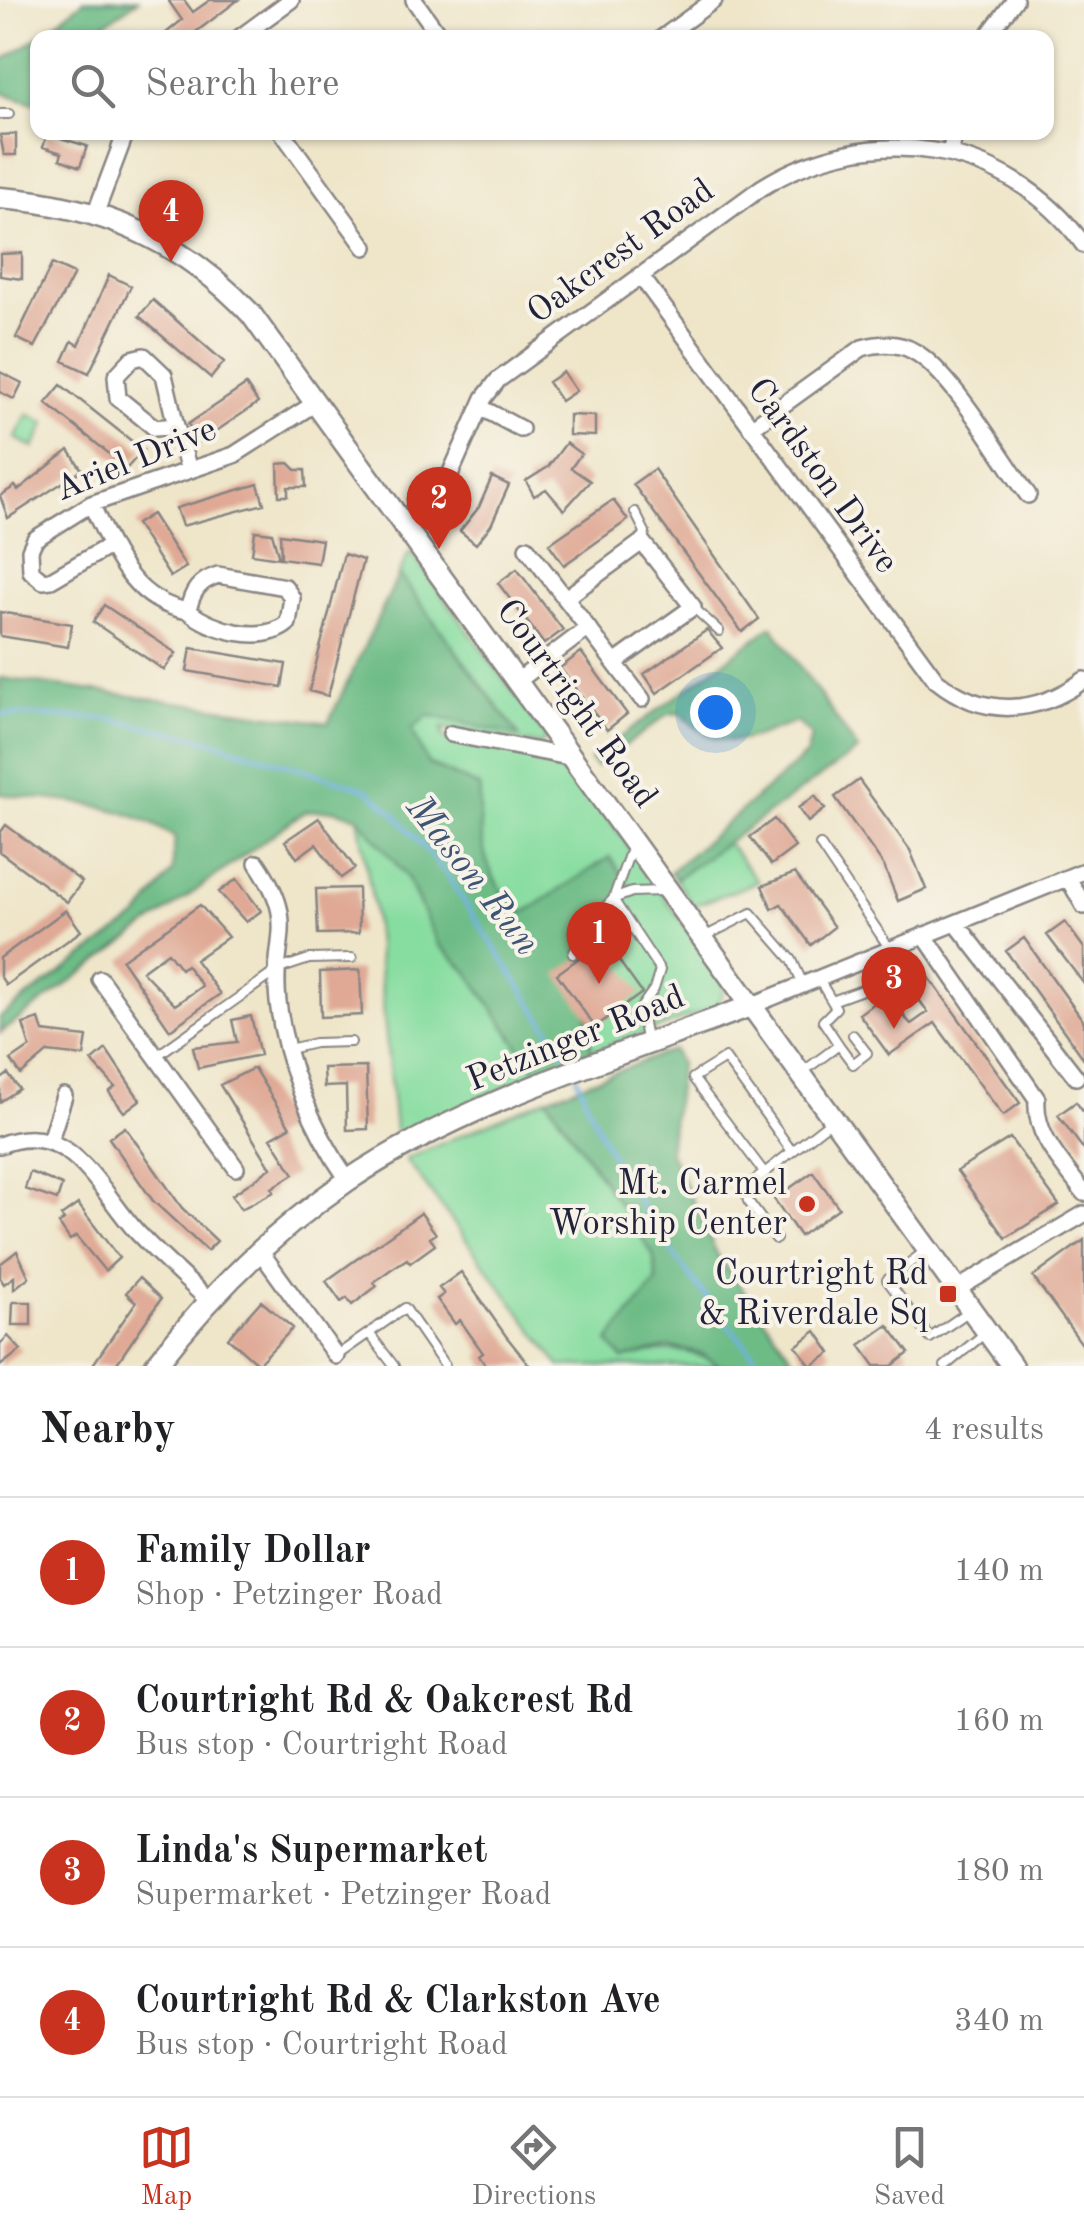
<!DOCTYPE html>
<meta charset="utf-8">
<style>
body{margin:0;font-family:"Old Standard TT",serif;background:#f2f2f2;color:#202124}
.you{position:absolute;left:715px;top:712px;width:35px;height:35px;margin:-25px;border:8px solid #fff;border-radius:50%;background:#1a73e8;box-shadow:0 0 0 15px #1a73e833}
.badge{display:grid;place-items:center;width:65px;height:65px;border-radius:50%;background:#c8321e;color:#fff;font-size:32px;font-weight:700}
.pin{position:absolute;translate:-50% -82px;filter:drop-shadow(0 2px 5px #0008)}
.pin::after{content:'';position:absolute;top:52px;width:35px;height:30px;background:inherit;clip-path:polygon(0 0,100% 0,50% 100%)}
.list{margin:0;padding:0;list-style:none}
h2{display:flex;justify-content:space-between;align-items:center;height:130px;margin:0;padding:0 40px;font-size:42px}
h2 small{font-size:32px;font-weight:400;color:#757577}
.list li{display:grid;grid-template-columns:65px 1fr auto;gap:30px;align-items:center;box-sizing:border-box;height:150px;padding:0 40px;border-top:2px solid #e0e0e0}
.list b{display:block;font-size:38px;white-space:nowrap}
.list p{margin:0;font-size:32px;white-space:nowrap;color:#757577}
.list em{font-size:32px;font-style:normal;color:#757577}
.icon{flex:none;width:55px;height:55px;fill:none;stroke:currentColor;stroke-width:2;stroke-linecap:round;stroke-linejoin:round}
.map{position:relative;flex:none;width:1084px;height:1366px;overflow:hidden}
.search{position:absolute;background:#fff;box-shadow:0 2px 8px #0004;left:30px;right:30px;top:30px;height:110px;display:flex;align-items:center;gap:25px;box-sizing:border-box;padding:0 35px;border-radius:20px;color:#757577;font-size:38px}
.sheet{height:730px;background:#fff}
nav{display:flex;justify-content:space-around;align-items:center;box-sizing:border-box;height:140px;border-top:2px solid #e0e0e0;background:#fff;font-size:28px;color:#757577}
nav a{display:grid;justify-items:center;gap:5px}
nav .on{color:#c8321e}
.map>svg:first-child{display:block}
</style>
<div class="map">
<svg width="1084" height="1366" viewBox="0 0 1084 1366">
<rect width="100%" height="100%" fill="#f7f3e8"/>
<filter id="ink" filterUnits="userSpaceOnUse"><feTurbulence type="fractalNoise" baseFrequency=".01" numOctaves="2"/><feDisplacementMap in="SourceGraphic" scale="20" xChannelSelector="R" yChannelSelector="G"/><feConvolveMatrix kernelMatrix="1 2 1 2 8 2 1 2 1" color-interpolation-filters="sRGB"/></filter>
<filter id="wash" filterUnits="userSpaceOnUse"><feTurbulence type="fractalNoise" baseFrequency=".0048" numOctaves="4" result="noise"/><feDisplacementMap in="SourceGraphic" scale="40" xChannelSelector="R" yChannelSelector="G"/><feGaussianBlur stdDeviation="2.25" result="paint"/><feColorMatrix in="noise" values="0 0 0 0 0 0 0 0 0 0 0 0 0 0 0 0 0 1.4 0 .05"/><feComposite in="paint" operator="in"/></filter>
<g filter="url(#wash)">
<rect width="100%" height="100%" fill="#efe6ca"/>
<!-- green -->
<path fill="#87dda0" stroke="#54806e" stroke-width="2.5" d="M28,414L46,423L34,448L15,438Z
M410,551L547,738L540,745L442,728L443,737L548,758L579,776L724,981L723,994L714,1008L592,1052C580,969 587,937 610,858L524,913C482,881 477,836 480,787L428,764L411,729L428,715L518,734L399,574Z
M358,817L407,877L438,944L468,972L537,1073L396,1139L373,904Z
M727,842L758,882L693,906L675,879Z
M547,1098L653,1254L657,1281L609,1341L623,1359C661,1349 685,1344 720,1366H560L406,1159Z"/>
<!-- forest -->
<path fill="#6dbc86" stroke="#486f60" stroke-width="2.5" d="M84,0H138L86,37H39Z
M37,38V104L0,92V62Z
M399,574L519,736L428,715L412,729L428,764L480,787C478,836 482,881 524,913L610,857L628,884L586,939L585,1000L592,1052L537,1073L468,972L438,944L407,877L358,817L334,810L305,811L0,1033V1017L139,916L172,872L175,838C124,801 62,802 0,794V678L328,723Z
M772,626L858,750L675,879L670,872L807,754L811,735L796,722C747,740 720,757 681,713L668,714L596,767L590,760Z
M673,1050L680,1063L669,1150L718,1256L799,1366H720L699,1353L669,1347L623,1359L608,1342L657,1281L653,1254L547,1098Z"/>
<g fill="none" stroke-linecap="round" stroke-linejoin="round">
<!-- stream -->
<path stroke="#71b1e5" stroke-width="4" d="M0,714L110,719L204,739L366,789L394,813L445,873L572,1064
M577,1077C615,1185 689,1280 763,1366"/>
</g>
<g id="blocks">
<!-- building -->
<path fill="#dfa995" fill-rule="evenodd" d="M168,0H184L193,12L210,0H238L188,38H160L182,20Z
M16,134V155H4L0,135Z
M47,134L87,146L80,167L60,159L62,153L43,147Z
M22,253V279L0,276V254Z
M52,264L74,274L35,347L16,338Z
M109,275L131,286L89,373L63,361L72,341L79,345Z
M153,300L224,362L211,378L139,316Z
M0,372L22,383L14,399L0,392Z
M563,372L576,391L561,401L548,382Z
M61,385L143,450L127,468L46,403Z
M246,385L258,403L200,442L188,424Z
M569,415L595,416V436L569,435Z
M566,443L581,454L571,468L590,481L564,510L546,489L534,496L526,481L548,467Z
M69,450L82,470L8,518L0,496L15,486L18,490Z
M289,463L296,470H305L306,487H288V496H279L278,464Z
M654,469L759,619L742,632L633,484Z
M492,477L509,485L491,525L476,544L460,531L479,507Z
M258,484L264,504L182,526L176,508Z
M613,500L628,520L564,565L549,544Z
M152,514L186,567L170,577L136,524Z
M255,531L272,533L279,558L252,554Z
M280,534L322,540L318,563L281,558Z
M344,554L363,560L328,696L309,691Z
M517,569L563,630L544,644L498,583Z
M104,605L176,653L164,670L93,622Z
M0,612L72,624L68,647L0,636Z
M707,630L722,648L657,693L644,674Z
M191,648L286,664L282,687L187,671Z
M581,652L627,714L607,730L560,668Z
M859,780L910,850L926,889L898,901L884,866L835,797Z
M815,796L825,809L808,822L798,808Z
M319,818L355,868L341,878L316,844L297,858L285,841Z
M774,819L795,847L771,865L750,837Z
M6,825L82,882L67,902L0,852V833Z
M795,873L834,927L811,945L781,904L772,909L762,886Z
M237,879L261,911L246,922L219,892Z
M358,888L359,933L318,934L316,889Z
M200,905L228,937L195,960L220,994L170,1030L122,960ZM168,952L181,969L186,965L202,986L175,1005L142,971Z
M66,910L81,931L6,985L0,976V958Z
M1065,922L1084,948V984L1047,935Z
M1024,938L1084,1022V1059L1006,951Z
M604,940L642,993L595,1027L557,974Z
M360,970L362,1015L321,1017L320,972Z
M928,976L1020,1103L1003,1116L935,1023L889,1055L859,1014L885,995L911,1024L928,1012L911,989Z
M251,1016L260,1055L198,1068L193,1047L237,1042L232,1020Z
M39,1019L43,1032L87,1037L84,1056L48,1052L21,1075L11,1060L30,1047L23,1024Z
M106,1049L140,1100L124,1112L109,1092L115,1087L92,1061Z
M366,1067L368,1129L347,1130L346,1086L324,1087L323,1068Z
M254,1068L290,1127L271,1138L294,1174L272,1188L274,1192L241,1209L232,1195L271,1168L220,1085Z
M8,1074L19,1089L0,1102V1080Z
M1076,1102L1084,1113V1150L1058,1115Z
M125,1127L182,1208L217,1241L207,1251L153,1201L109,1138Z
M1010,1138L1059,1205L1006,1238L957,1171Z
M30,1172L62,1185L57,1200L25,1189Z
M813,1172L839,1208L800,1236L774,1199Z
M78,1204L119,1258L105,1271L76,1236L70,1240L59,1224L64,1220L61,1216Z
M421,1213L436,1234L430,1238L435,1245L410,1263L407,1259L390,1270L374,1282L377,1286L352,1305L347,1298L341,1302L326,1281Z
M1084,1240V1347L1033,1277Z
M17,1251L29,1277L14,1289V1277L4,1284L0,1278V1264Z
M461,1272L506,1336L530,1366H486L479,1356L483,1353L460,1320L455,1324L437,1299L444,1294L439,1288Z
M139,1278L161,1299L115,1366H92L136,1302L126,1293Z
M261,1301L293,1328L258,1364L228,1338Z
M13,1302H31V1325H12Z
M888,1325L909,1353L892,1366H875L860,1345Z
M816,1331L831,1353L811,1366L796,1346Z
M8,1336L21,1350L0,1366V1344Z"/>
</g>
</g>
<g filter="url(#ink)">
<use href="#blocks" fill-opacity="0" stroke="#888482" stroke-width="2.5"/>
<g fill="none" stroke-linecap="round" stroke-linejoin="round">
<!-- service casing -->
<g stroke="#888482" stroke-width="12">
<path id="service" d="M0,114H9
M635,512L645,532L642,542
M693,607L719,631
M820,845L890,949
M613,899L660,970L654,989L640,1009L647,1043
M613,899L632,892L662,891
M704,937L751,913L792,960L803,984
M573,954L587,927L613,899L632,846
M832,1001L876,985L863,960
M839,1045L853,1064L867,1053L853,1035
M289,1049L315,1043L351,1042
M155,1057L279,969L309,959L352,958
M801,1073L839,1045L823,1021L836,1008L818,978
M763,1171L693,1078L725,1058L791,1150
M776,1239L748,1201L745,1188L830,1122
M924,1252L887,1280L930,1338L968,1312
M369,1333L405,1308L445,1366
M336,1356L369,1333L394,1366
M945,1366L984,1334"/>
</g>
<!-- minor casing -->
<g stroke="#888482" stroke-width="20">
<path id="minor" d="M414,0L441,38
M239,38L291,0
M662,38L714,0
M986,38L1015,0
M282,132L365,247
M950,153L955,132
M96,212L126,132
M640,275L936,680C983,718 1036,715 1084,680
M144,356L164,375L176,426L155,428L118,398L116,376L132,359Z
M480,407L521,429
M176,426L189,470
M751,428L862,348C880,343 899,342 915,352C951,372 1002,459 1028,495
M91,504C114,551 131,601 188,611
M409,529L440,497L484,398L498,380L761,188C869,120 1007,139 1084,245
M111,545L51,580L43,581L31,571L30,550L35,539L91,504L234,455L317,402
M527,548L642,699
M218,575L285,587L292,598L288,623C262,645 212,630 188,611C192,591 199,581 218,575Z
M567,597L642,542L693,607L616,662
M519,680L588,628
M451,734L574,758
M257,863C300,926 271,937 278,1002C286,1066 312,1128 348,1180
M1068,878L1084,906
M956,923L1076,1077
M924,935L1037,1099C1034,1136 1063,1164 1084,1193
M100,979L236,1168
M753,1005L1084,871
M50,1140L64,1096
M0,1145C70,1117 98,1189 136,1231C159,1256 185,1278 209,1301
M260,1251L336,1356
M957,1289L1084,1214"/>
</g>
<!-- tertiary casing -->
<g stroke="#888482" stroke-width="25">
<path id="tertiary" d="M0,198C100,205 182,240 251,314L1012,1366
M155,1366C210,1295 273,1232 347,1181C468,1100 617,1057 753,1005"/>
</g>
<!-- service -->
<use href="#service" stroke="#fff" stroke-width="8"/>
<!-- minor -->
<use href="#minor" stroke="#fff" stroke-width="15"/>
<!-- tertiary -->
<use href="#tertiary" stroke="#fff" stroke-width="20"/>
</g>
</g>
<!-- markers -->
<g fill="#c8321e" stroke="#f7f3e8" stroke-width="4">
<circle cx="807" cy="1204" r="10"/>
<rect x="938" y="1284" width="20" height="20" rx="5"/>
</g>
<g text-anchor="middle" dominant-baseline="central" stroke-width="8" stroke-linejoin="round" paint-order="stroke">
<!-- street labels -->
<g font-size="35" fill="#22223b" stroke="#f7f3e8">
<text transform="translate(621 252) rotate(-36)">Oakcrest Road</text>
<text transform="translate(136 460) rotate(-22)">Ariel Drive</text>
<text transform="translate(822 476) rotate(54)">Cardston Drive</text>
<text transform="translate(576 704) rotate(54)">Courtright Road</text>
<text transform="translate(576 1039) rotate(-22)">Petzinger Road</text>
</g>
<!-- poi labels -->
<g font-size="35" fill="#22223b" stroke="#f7f3e8" text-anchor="end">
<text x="787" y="1184">Mt. Carmel<tspan x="787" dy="40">Worship Center</tspan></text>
<text x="928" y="1274">Courtright Rd<tspan x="928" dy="40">&amp; Riverdale Sq</tspan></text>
</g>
<!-- water labels -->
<g font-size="38" font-style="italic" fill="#3e5476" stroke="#f7f3e8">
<text transform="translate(472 876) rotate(52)">Mason Run</text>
</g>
</g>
</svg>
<div class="you"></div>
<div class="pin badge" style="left:599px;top:984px">1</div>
<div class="pin badge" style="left:439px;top:549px">2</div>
<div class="pin badge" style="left:894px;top:1029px">3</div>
<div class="pin badge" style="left:171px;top:262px">4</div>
<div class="search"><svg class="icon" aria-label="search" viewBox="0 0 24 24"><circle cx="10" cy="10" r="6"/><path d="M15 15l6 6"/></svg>Search here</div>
</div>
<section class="sheet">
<h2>Nearby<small>4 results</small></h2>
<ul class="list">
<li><span class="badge">1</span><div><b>Family Dollar</b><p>Shop · Petzinger Road</p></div><em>140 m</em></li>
<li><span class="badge">2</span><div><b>Courtright Rd &amp; Oakcrest Rd</b><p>Bus stop · Courtright Road</p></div><em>160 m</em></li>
<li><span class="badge">3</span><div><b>Linda's Supermarket</b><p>Supermarket · Petzinger Road</p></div><em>180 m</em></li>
<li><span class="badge">4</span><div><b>Courtright Rd &amp; Clarkston Ave</b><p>Bus stop · Courtright Road</p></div><em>340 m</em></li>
</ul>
</section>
<nav>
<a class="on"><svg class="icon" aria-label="map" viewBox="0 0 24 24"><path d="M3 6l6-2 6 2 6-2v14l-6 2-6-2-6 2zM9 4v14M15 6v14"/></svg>Map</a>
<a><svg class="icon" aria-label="directions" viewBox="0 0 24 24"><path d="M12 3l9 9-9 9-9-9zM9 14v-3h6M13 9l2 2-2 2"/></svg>Directions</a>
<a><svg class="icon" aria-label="saved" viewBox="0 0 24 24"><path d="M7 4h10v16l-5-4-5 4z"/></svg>Saved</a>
</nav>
